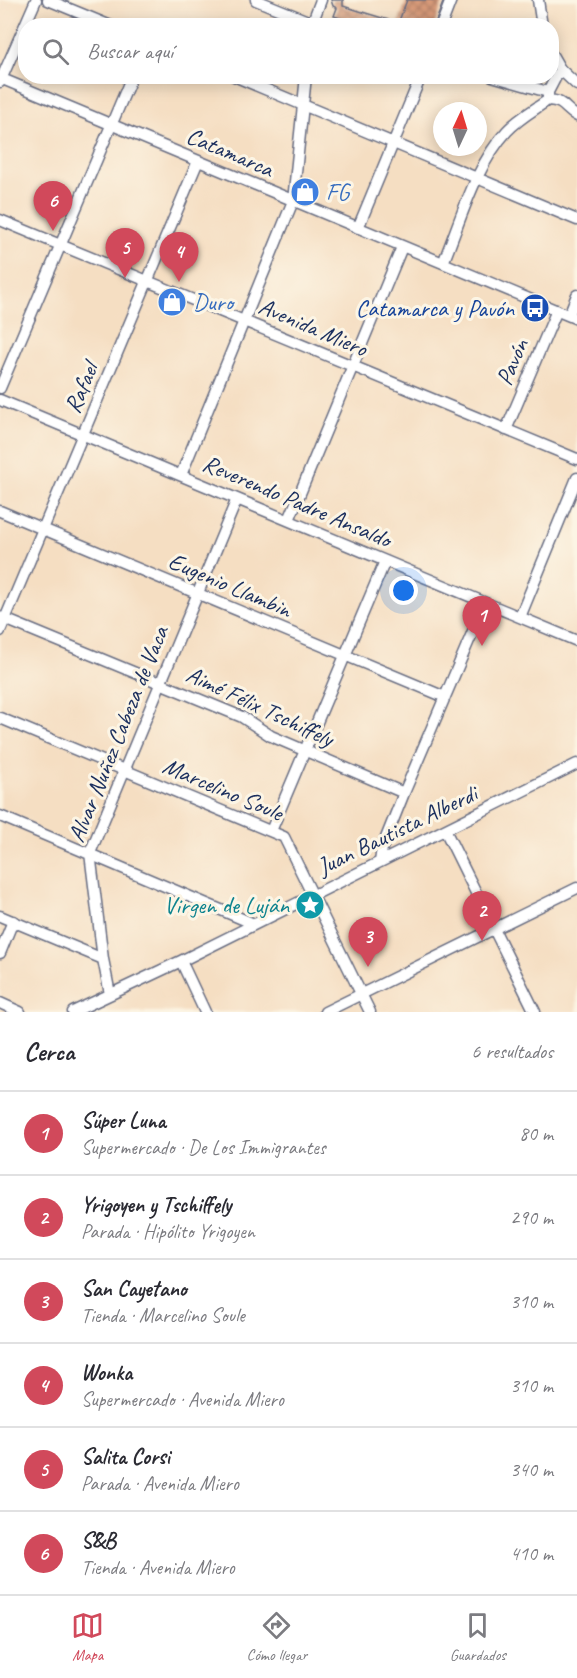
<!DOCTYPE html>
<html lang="es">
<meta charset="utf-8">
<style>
body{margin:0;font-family:Caveat,sans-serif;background:#f7f7f7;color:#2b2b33}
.compass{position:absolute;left:433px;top:102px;width:54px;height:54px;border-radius:50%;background:#fff;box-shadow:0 3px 15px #0003;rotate:4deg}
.you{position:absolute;left:404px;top:591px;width:21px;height:21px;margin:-15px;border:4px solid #fff;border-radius:50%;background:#1a73e8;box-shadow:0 0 0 9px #1a73e833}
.badge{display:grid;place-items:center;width:39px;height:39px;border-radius:50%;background:#d1495b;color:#fff;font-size:20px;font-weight:700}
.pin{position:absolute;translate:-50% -50px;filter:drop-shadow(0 2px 3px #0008)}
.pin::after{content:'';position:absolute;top:32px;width:21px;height:18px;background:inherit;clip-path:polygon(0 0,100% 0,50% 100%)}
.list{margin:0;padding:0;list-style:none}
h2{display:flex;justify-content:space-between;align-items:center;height:78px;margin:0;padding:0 24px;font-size:26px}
h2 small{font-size:20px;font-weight:400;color:#7c7c81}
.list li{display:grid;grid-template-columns:39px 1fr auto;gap:18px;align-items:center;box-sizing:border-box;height:84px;padding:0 24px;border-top:2px solid #e1e1e2}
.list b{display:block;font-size:22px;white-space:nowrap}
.list p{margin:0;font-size:20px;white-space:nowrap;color:#7c7c81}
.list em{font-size:20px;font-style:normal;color:#7c7c81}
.icon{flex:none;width:33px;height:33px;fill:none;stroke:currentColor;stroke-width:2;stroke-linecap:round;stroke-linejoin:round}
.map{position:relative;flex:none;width:577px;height:1012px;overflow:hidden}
.search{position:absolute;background:#fff;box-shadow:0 3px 15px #0003;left:18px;right:18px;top:18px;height:66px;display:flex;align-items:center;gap:15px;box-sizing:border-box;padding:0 21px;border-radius:24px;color:#7c7c81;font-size:22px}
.sheet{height:582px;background:#fff}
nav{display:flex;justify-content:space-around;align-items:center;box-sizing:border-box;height:84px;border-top:2px solid #e1e1e2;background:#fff;font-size:16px;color:#7c7c81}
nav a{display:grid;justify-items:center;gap:3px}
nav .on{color:#d1495b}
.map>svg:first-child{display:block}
</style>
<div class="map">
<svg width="577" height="1012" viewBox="0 0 577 1012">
<defs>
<pattern id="building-cross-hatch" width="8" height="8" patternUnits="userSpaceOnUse" patternTransform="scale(1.5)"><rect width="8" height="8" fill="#d79a78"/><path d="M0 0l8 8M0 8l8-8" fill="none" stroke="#ae7e66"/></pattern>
</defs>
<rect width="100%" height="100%" fill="#fcf5e5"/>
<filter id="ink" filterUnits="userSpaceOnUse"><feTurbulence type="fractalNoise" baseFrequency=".0167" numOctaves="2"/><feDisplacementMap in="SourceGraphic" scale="12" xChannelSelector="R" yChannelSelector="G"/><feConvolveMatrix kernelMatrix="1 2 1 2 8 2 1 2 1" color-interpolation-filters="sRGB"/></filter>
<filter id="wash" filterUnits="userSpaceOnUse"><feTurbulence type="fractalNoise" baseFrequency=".008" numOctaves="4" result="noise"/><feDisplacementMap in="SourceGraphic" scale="24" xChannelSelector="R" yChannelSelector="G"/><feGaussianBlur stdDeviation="1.35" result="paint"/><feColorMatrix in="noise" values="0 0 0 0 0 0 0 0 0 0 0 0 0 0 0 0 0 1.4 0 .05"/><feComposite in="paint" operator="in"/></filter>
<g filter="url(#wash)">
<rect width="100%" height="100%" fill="#f5dec2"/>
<g id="blocks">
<!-- building -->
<path fill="url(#building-cross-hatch)" d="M331,0H343V6L392,21L391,26H364L334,16L337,8L333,6Z
M407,0H444L434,26H397Z"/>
</g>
</g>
<g filter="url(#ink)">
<use href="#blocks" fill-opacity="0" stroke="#676c81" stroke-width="1.5"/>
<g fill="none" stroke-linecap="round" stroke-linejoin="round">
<!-- minor casing -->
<g stroke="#676c81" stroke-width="13">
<path id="minor" d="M48,0L111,26
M256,0L320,26
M538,0L542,26
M311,26L321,0
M441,26L451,0
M552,55L560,69L577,85
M234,76L577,220
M492,76L548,92
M0,78L577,319
M0,82L36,0
M548,100C566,101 564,110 577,116
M0,220L577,459
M358,228L421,76
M443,263C460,222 476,164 507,131C519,118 534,110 548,100V92L560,69
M569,315L577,295
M0,388L132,76
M0,400L577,641
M506,430L557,310
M181,475L293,201L306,76
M0,511L445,697
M289,520L402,247
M0,617L242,717L271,736L404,793
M520,617L577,478
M0,631L198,161
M0,718L284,837L370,1012
M0,816L254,924
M445,830L535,1012
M271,831L385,561
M380,862L382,848L404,793L485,603
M0,916L103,959
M0,953L13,921
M181,961L205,1012
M110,994L103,959L90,853L237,499
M0,1003L20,1012
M73,1012L181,961L577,764
M325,1012L577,888"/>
</g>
<!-- minor -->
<use href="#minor" stroke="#fff" stroke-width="10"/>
</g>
</g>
<!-- icons -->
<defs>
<g id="shop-disc" transform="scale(1.5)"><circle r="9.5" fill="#3f7fe0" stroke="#fcf5e5"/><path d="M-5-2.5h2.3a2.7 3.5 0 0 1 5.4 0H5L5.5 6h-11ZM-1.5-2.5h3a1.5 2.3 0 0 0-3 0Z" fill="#fff"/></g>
<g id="bus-disc" transform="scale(1.5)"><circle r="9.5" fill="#1a4fb4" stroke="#fcf5e5"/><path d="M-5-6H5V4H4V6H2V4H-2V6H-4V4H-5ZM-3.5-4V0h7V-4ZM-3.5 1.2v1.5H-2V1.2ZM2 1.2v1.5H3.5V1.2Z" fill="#fff"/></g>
<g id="sight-disc" transform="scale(1.5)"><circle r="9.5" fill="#0f9aa8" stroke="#fcf5e5"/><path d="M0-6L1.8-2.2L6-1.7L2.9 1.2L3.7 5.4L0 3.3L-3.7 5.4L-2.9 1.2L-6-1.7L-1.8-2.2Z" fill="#fff"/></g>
</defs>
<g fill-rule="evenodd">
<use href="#shop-disc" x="305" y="192"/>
<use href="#shop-disc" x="172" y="302"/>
<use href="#bus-disc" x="535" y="308"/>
<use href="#sight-disc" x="310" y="905"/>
</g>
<g text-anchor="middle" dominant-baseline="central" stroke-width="6" stroke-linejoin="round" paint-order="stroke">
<!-- street labels -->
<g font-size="24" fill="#1b2f5e" stroke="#fcf5e5">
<text transform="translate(230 152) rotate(23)">Catamarca</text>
<text transform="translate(313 327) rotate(23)">Avenida Miero</text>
<text transform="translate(512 362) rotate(-67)">Pavón</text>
<text transform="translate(81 388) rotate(-67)">Rafael</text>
<text transform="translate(297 501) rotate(23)">Reverendo Padre Ansaldo</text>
<text transform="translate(230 585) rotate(23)">Eugenio Llambin</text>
<text transform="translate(260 706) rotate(25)">Aimé Félix Tschiffely</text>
<text transform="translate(118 734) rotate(-68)">Alvar Nuñez Cabeza de Vaca</text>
<text transform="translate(223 789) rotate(23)">Marcelino Soule</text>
<text transform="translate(397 830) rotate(-26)">Juan Bautista Alberdi</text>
</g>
<!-- shop labels -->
<g font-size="24" fill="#366cbe" stroke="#fcf5e5" text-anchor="start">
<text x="326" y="192">FG</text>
<text x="193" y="302">Duro</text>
</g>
<!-- transit labels -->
<g font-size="24" fill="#164399" stroke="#fcf5e5" text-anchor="end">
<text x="514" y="308">Catamarca y Pavón</text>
</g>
<!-- culture labels -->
<g font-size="24" fill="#0d838f" stroke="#fcf5e5" text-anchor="end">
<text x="289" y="905">Virgen de Luján</text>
</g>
</g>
</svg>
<svg class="compass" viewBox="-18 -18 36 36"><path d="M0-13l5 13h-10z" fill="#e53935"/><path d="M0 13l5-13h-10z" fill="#7c7c81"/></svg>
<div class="you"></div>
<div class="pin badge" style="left:482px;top:646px">1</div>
<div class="pin badge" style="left:482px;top:941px">2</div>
<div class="pin badge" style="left:368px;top:967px">3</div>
<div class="pin badge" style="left:179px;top:282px">4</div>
<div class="pin badge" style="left:125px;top:278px">5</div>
<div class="pin badge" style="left:53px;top:231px">6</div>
<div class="search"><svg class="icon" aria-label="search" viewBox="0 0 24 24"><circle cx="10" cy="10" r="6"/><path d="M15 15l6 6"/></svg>Buscar aquí</div>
</div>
<section class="sheet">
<h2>Cerca<small>6 resultados</small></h2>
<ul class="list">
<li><span class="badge">1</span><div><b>Súper Luna</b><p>Supermercado · De Los Immigrantes</p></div><em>80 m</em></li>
<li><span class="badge">2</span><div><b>Yrigoyen y Tschiffely</b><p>Parada · Hipólito Yrigoyen</p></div><em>290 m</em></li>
<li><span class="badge">3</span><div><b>San Cayetano</b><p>Tienda · Marcelino Soule</p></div><em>310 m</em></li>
<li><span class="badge">4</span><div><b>Wonka</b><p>Supermercado · Avenida Miero</p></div><em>310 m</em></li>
<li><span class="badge">5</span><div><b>Salita Corsi</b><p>Parada · Avenida Miero</p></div><em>340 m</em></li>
<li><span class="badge">6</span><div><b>S&amp;B</b><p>Tienda · Avenida Miero</p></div><em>410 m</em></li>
</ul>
</section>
<nav>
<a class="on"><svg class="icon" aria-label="map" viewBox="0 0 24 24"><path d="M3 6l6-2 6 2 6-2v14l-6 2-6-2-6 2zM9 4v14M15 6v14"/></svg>Mapa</a>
<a><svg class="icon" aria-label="directions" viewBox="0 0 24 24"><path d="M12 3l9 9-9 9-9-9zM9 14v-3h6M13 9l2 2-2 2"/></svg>Cómo llegar</a>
<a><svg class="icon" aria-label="saved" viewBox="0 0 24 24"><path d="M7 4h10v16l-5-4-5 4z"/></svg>Guardados</a>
</nav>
